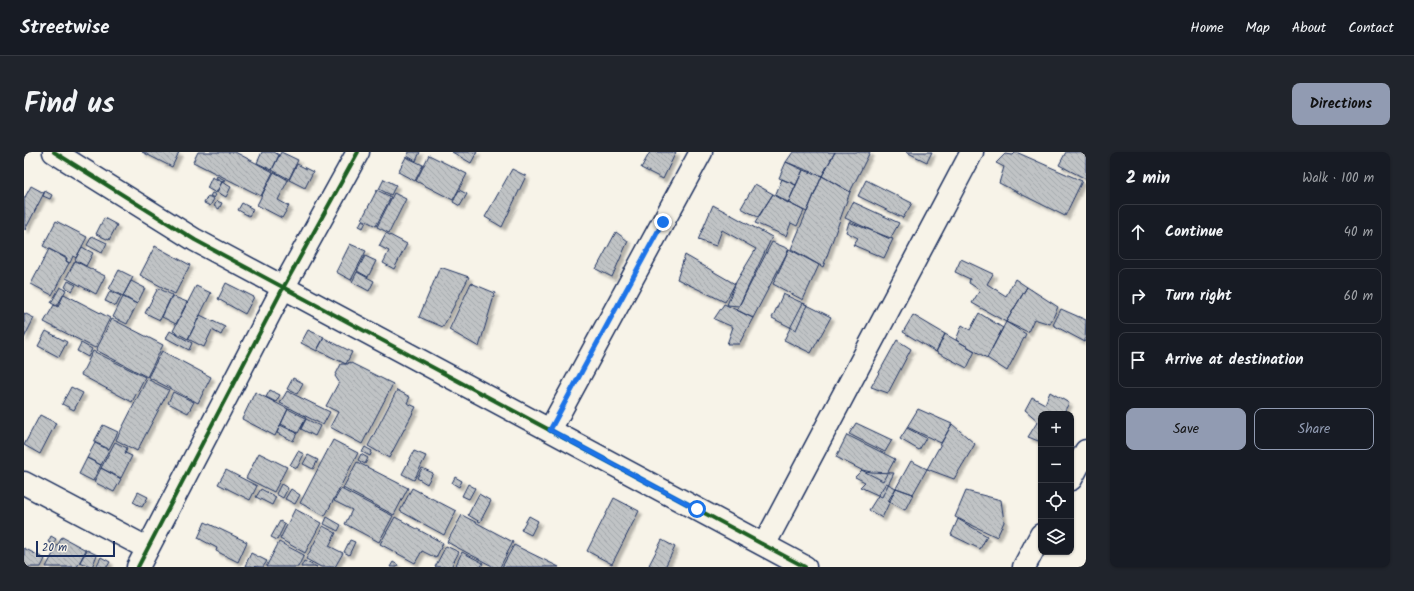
<!DOCTYPE html>
<meta charset="utf-8">
<style>
body{margin:0;font-family:Kalam,sans-serif;background:#20242c;color:#f1f3f6}
.controls{position:absolute;right:12px;bottom:12px;display:grid;overflow:hidden;border-radius:8px;box-shadow:0 1px 3px #0004}
.controls button{width:36px;height:36px;display:grid;place-items:center;padding:0;border:0;border-bottom:1px solid #363941;background:#171b24;color:#f1f3f6;font:20px sans-serif}
.scale{position:absolute;left:12px;bottom:10px;width:79px;box-sizing:border-box;padding-left:4px;border:2px solid #1b2f5e;border-top:0;font-size:11px;line-height:14px;white-space:nowrap;color:#1b2f5e;-webkit-text-stroke:3px #f7f3e8;paint-order:stroke}
.stop{position:absolute;width:12px;height:12px;margin:-9px;border:3px solid #1a73e8;border-radius:50%;background:#fff}
.stop.end{background:#1a73e8;border-color:#fff;box-shadow:0 1px 4px #0008}
.list{margin:0;padding:0;list-style:none}
h2{display:flex;justify-content:space-between;align-items:center;height:52px;margin:0;padding:0 16px;font-size:17px}
h2 small{font-size:13px;font-weight:400;color:#9ea1a6}
.list li{display:grid;grid-template-columns:26px 1fr auto;gap:12px;align-items:center;box-sizing:border-box;height:56px;margin:0 8px 8px;padding:0 8px;border:1px solid #363941;border-radius:8px}
.list b{display:block;font-size:15px;white-space:nowrap}
.list em{font-size:13px;font-style:normal;color:#9ea1a6}
.actions{display:flex;gap:8px;padding:12px 16px}
.actions a{flex:1;padding:9px 0;border:1px solid #919bb2;border-radius:8px;text-align:center;font-size:14px;color:#919bb2}
.actions .main{background:#919bb2;color:#111}
.icon{flex:none;width:22px;height:22px;fill:none;stroke:currentColor;stroke-width:2;stroke-linecap:round;stroke-linejoin:round}
.map{position:relative;flex:none;width:1062px;height:415px;overflow:hidden;border-radius:8px}
header{display:flex;align-items:center;gap:24px;box-sizing:border-box;height:56px;padding:0 20px;background:#171b24;border-bottom:1px solid #363941}
header strong{font-size:19px}
nav{display:flex;gap:22px;margin-inline-start:auto;font-size:14px}
.intro{display:flex;align-items:center;justify-content:space-between;box-sizing:border-box;height:96px;padding:0 24px}
h1{margin:0;font-size:28px}
.button{padding:10px 18px;border-radius:8px;background:#919bb2;color:#111;font-size:14px;font-weight:700}
main{display:flex;gap:24px;padding:0 24px}
aside{flex:1;background:#171b24;border-radius:8px;box-shadow:0 1px 3px #0004}
.map>svg:first-child{display:block}
</style>
<header>
<strong>Streetwise</strong>
<nav><a>Home</a><a>Map</a><a>About</a><a>Contact</a></nav>
</header>
<div class="intro"><h1>Find us</h1><a class="button">Directions</a></div>
<main>
<div class="map">
<svg width="1062" height="415" viewBox="0 0 1062 415">
<defs>
<pattern id="building-back-hatch" width="6" height="6" patternUnits="userSpaceOnUse"><rect width="6" height="6" fill="#c0c3c5"/><path d="M-1 5l2 2M0 0l6 6M5-1l2 2" fill="none" stroke="#a4a8ac"/></pattern>
<filter id="shadow"><feDropShadow dx="3.5" dy="3.5" stdDeviation="1" flood-color="#0004"/></filter>
</defs>
<rect width="100%" height="100%" fill="#f7f3e8"/>
<filter id="ink" filterUnits="userSpaceOnUse"><feTurbulence type="fractalNoise" baseFrequency=".025" numOctaves="2"/><feDisplacementMap in="SourceGraphic" scale="8" xChannelSelector="R" yChannelSelector="G"/><feConvolveMatrix kernelMatrix="1 2 1 2 8 2 1 2 1" color-interpolation-filters="sRGB"/></filter>
<g filter="url(#ink)">
<!-- building -->
<path fill="url(#building-back-hatch)" stroke="#1b2f5e" filter="url(#shadow)" d="M118,0H155L148,15Z
M174,0H211L249,20L237,44L169,10Z
M238,0H250L255,3L248,18L233,11Z
M257,0L274,8L265,27L248,18Z
M385,0H396L392,9L383,4Z
M428,0H453L447,11Z
M626,0H652L639,27L617,16Z
M769,0H811L798,24L762,10Z
M811,0H846L826,40L798,24Z
M882,0H908L903,10Z
M992,0L1058,29L1041,64L975,31L980,15L972,11L981,2L989,3Z
M1042,0H1062V27L1035,13Z
M405,3L443,22L429,48L392,29Z
M382,5L399,13L391,29L374,20Z
M762,10L779,18L772,33L755,26Z
M273,12L289,20L281,36L265,28Z
M488,17L502,24L478,75L461,65Z
M779,18L798,24L783,60L764,51Z
M250,20L264,28L254,48L265,54L258,66L233,53Z
M193,24L201,28L200,30L192,26Z
M798,24L826,40L799,115L767,97Z
M188,25L198,30L192,41L183,36Z
M360,27L372,33L367,43L355,37Z
M758,27L772,33L764,51L751,44Z
M842,28L888,51L879,66L834,44Z
M198,30L207,35L202,45L193,40Z
M731,32L749,42L734,65L717,56Z
M7,34L20,41L1,78L0,47Z
M353,38L367,45L352,74L338,67Z
M435,38L443,42L436,54L429,50Z
M21,39L28,43L26,47L19,44Z
M188,41L192,43L190,46L186,44Z
M370,41L382,47L365,81L353,75Z
M749,42L780,59L773,74L767,71L762,84L731,71Z
M184,44L190,47L186,54L180,51Z
M193,49L198,51L195,57L190,54Z
M829,50L875,71L866,87L821,66Z
M218,51L229,57L225,64L214,58Z
M689,53L748,85L715,154L703,153L712,130L732,97L698,78L692,94L674,88Z
M80,66L93,73L85,88L72,82Z
M338,68L342,70L339,76L335,74Z
M32,69L63,85L52,106L49,104L46,111L42,109L43,106L19,94Z
M825,70L869,87L860,106L829,93L834,86L822,80Z
M592,80L604,89L588,125L572,117Z
M362,81L383,92L370,117L359,111L365,99L355,94Z
M68,84L83,91L78,101L63,93Z
M748,90L765,97L729,166L713,158Z
M326,92L342,99L327,128L312,120Z
M131,94L166,113L151,142L116,123Z
M58,95L69,101L62,114L51,108Z
M25,97L43,107L42,109L45,111L28,143L7,132Z
M765,97L795,113L779,148L749,132Z
M661,103L711,132L701,150L653,127Z
M341,104L352,109L344,125L333,119Z
M937,107L969,122L963,132L982,144L991,127L1003,135L982,170L948,151L956,138L945,131L946,127L931,120Z
M51,109L81,124L72,142L42,126Z
M416,115L445,125L419,175L395,165Z
M95,118L109,125L99,144L85,137Z
M333,120L350,129L345,139L328,130Z
M44,129L52,133L48,139L41,135Z
M107,129L121,136L113,152L99,144Z
M202,131L230,145L221,162L194,147Z
M447,131L471,141L455,195L425,178Z
M172,134L187,141L164,187L149,179Z
M36,135L42,138L33,154L27,151Z
M1003,135L1034,155L1026,172L1010,167L1004,180L982,170Z
M134,136L148,143L136,168L121,161Z
M86,139L97,144L92,154L81,149Z
M40,142L86,166L71,196L20,170L30,153L34,155Z
M759,142L783,153L772,178L748,166Z
M148,144L163,150L152,172L138,165Z
M99,145L113,152L103,172L89,165Z
M779,151L807,165L787,201L760,188Z
M700,152L729,166L715,192H703L709,175L690,167Z
M1037,157L1062,168L1061,190L1029,173Z
M0,161L10,166L0,186Z
M955,161L979,176L963,206L932,188L938,173L946,178Z
M176,163L201,175L197,183L188,178L180,195L164,187Z
M889,163L921,182L912,200L879,180Z
M88,167L139,193L123,225L72,198Z
M982,170L1002,182L983,219L963,206Z
M284,178L300,185L293,199L277,191Z
M22,179L43,190L35,205L14,194Z
M146,179L168,191L165,198L142,186Z
M921,182L951,199L943,216L912,200Z
M300,186L328,200L322,212L293,198Z
M873,188L887,197L864,241L847,235Z
M57,191L68,197L64,205L53,199Z
M69,199L121,225L108,250L57,223Z
M138,199L187,225L174,251L124,225Z
M325,210L369,232L338,292L306,275L314,260L302,254L315,230L311,224L317,212H324Z
M269,226L279,231L273,242L263,237Z
M123,227L145,238L113,299L92,288Z
M47,235L59,241L50,258L38,252Z
M246,238L256,243L252,250L242,245Z
M373,238L386,245L383,251L392,255L365,306L344,294Z
M263,239L306,260L299,273L256,251Z
M149,240L170,250L164,261L144,251Z
M231,240L264,257L251,284L218,267Z
M1026,240L1045,251L1039,262H1017V290L1004,285L1014,269L1001,258L1008,245L1021,252Z
M264,257L282,266L274,281L257,272Z
M894,257L928,272L917,291L883,275Z
M16,263L32,271L16,302L0,293Z
M282,267L296,274L291,284L277,277Z
M832,271L868,288L861,300L825,282Z
M928,272L951,292L930,327L903,317Z
M79,273L94,280L85,297L70,290Z
M256,273L273,281L269,289L253,281Z
M883,276L902,286L895,298L876,287Z
M823,283L871,307L859,329L812,305Z
M309,288L334,301L301,364L276,351Z
M91,290L103,296L101,301L108,304L97,326L77,316Z
M71,291L85,298L77,313L63,306Z
M341,295L348,299L346,304L338,300Z
M274,299L280,302L273,316L266,313Z
M390,299L402,304L390,328L378,322Z
M235,301L263,315L250,340L222,326Z
M337,302L344,306L341,312L334,308Z
M284,303L294,308L289,317L279,312Z
M63,306L77,313L69,329L55,322Z
M887,309L903,317L889,342L872,336Z
M333,310L384,336L370,363L319,336Z
M77,316L97,327L90,340L70,330Z
M398,316L409,321L403,332L393,326Z
M202,318L233,334L226,348L194,332Z
M838,318L847,320L870,321L858,345L836,335L841,330L831,325Z
M431,325L438,329L435,335L428,331Z
M862,331L872,336L858,366L845,358Z
M257,332L264,336L259,346L252,342Z
M444,332L451,336L445,347L438,344Z
M388,336L432,359L420,383L376,359Z
M872,336L889,342L881,358L864,349Z
M237,337L252,345L248,353L232,345Z
M267,337L276,343L271,352L261,347Z
M317,337L369,364L355,390L321,372L328,358L310,349Z
M942,339L977,348L980,370L973,385L931,365Z
M114,340L124,345L118,355L109,350Z
M455,342L467,349L456,370L444,363Z
M590,346L615,359L588,412L563,399Z
M271,357L297,371L281,401L256,387Z
M438,363L489,390L476,415H470L423,390Z
M505,364L514,369L507,383L497,378Z
M303,365L317,373L314,379L300,372Z
M371,365L419,391L412,406L398,399L391,411L356,392Z
M934,367L963,384L956,397L927,383Z
M256,369L261,372L253,388L247,385Z
M181,370L223,390L214,410L192,399L193,396L174,386Z
M299,374L312,381L305,394L319,401L311,415H297L282,407Z
M27,384L32,387L29,392L24,390Z
M38,385L62,398L53,415H22Z
M326,388L331,390L325,403L320,400Z
M638,388L651,395L641,415H629L625,413Z
M255,390L280,403L274,415H242Z
M490,393L535,415H478Z
M422,394L435,400L427,415H411Z
M0,396L21,407L17,415H0Z
M63,398L73,403L68,415L56,410Z
M438,400L459,411L457,415H436L432,413Z
M227,401L243,409L239,415L221,414Z
M77,405L86,410L83,415H72Z
M280,409L293,415H277Z
M369,410L374,413L373,415H366Z"/>
<g fill="none" stroke-linecap="round" stroke-linejoin="round">
<!-- minor casing -->
<g stroke="#1b2f5e" stroke-width="25">
<path id="minor" d="M30,0L171,88L781,415
M526,278L677,0
M1047,327L1062,299
M0,331L123,396
M740,393L948,0
M114,415L259,136L334,0
M1000,415L1017,383"/>
</g>
<!-- minor -->
<use href="#minor" stroke="#f7f3e8" stroke-width="22"/>
<!-- cycleway casing -->
<g stroke="#f7f3e8" stroke-width="6">
<path id="cycleway" d="M30,0L171,88L781,415
M114,415L259,136L334,0"/>
</g>
<!-- cycleway -->
<use href="#cycleway" stroke="#1b5e20" stroke-width="4"/>
</g>
</g>
<g fill="none" stroke-linecap="round" stroke-linejoin="round" filter="url(#ink)">
<!-- route -->
<path stroke="#1a73e8" stroke-width="5" d="M639,70L526,278L673,357"/>
</g>
</svg>
<div class="controls">
<button>+</button>
<button>−</button>
<button><svg class="icon" aria-label="locate" viewBox="0 0 24 24"><circle cx="12" cy="12" r="6"/><path d="M12 2v4M12 18v4M2 12h4M18 12h4"/></svg></button>
<button><svg class="icon" aria-label="layers" viewBox="0 0 24 24"><path d="M12 4l9 5-9 5-9-5zM3 14l9 5 9-5"/></svg></button>
</div>
<div class="scale">20 m</div>
<div class="stop" style="left:673px;top:357px"></div>
<div class="stop end" style="left:639px;top:70px"></div>
</div>
<aside>
<h2>2 min<small>Walk · 100 m</small></h2>
<ul class="list">
<li><svg class="icon" aria-label="ahead" viewBox="0 0 24 24"><path d="M12 20V5M6 11l6-6 6 6"/></svg><div><b>Continue</b></div><em>40 m</em></li>
<li><svg class="icon" aria-label="right" viewBox="0 0 24 24"><path d="M7 20v-9h11M14 6l5 5-5 5"/></svg><div><b>Turn right</b></div><em>60 m</em></li>
<li><svg class="icon" aria-label="arrive" viewBox="0 0 24 24"><path d="M6 21V4h12l-3 4 3 4H6"/></svg><div><b>Arrive at destination</b></div></li>
</ul>
<div class="actions"><a class="main">Save</a><a>Share</a></div>
</aside>
</main>
